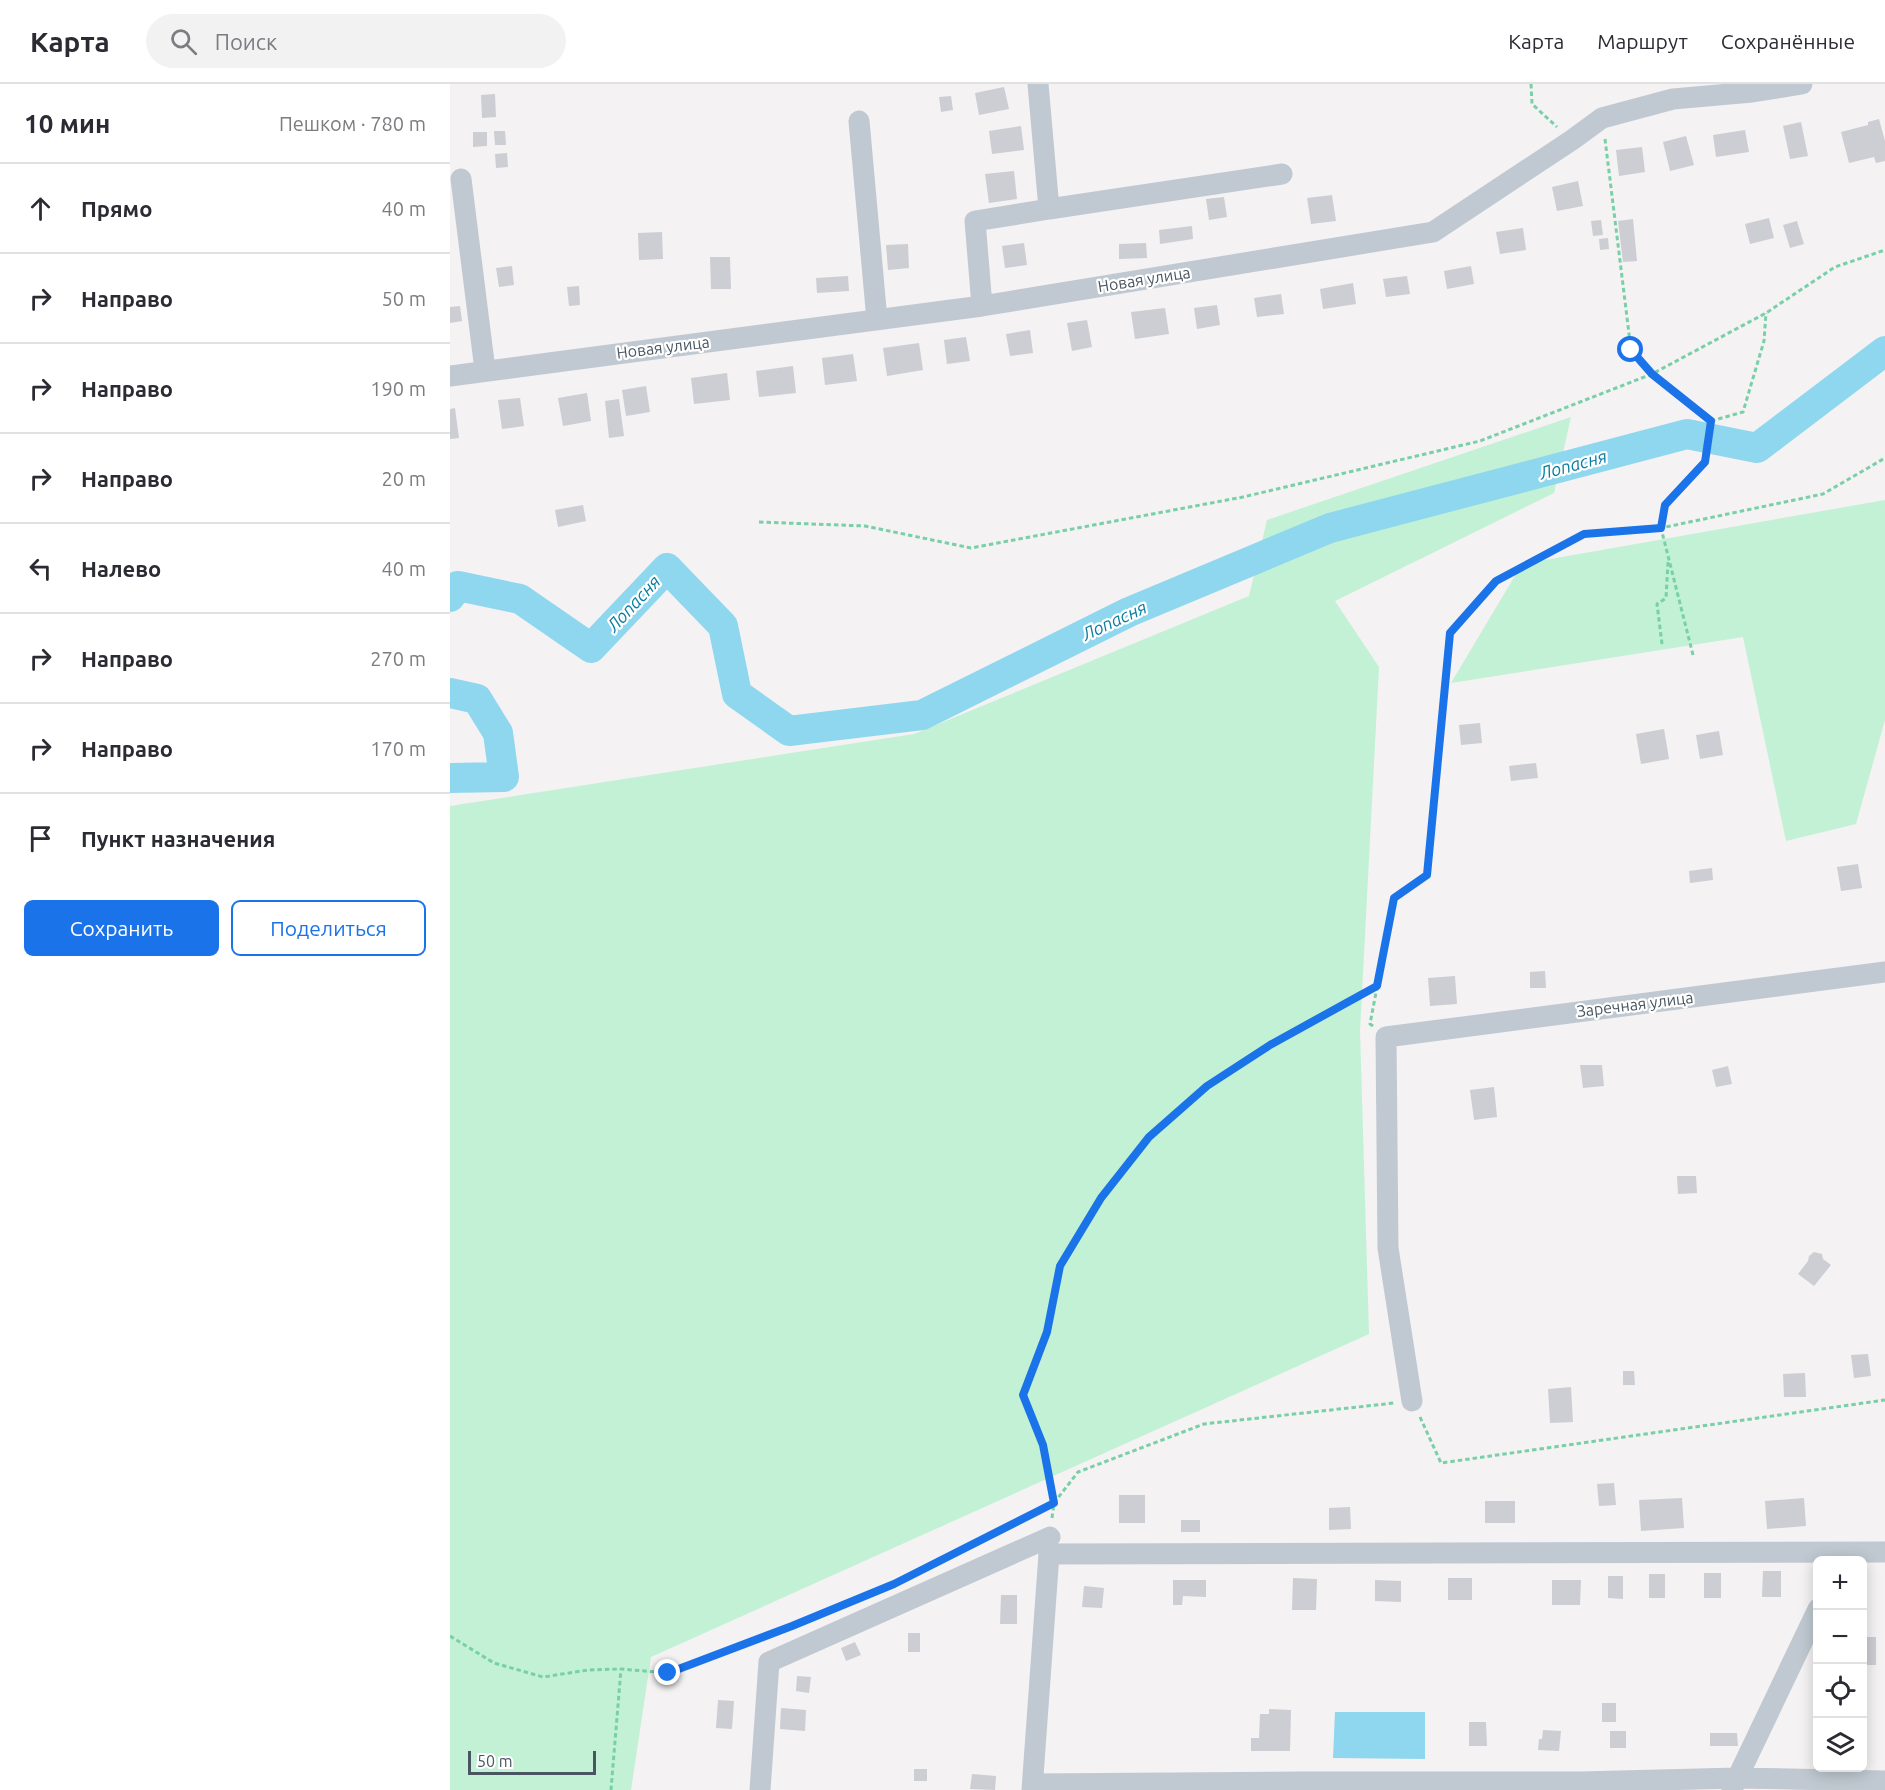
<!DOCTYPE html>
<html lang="ru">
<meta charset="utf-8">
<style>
body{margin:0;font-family:Ubuntu,sans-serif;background:#f2f2f3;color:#2b2b33}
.controls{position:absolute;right:18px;bottom:18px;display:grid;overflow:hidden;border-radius:9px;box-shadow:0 3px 15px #0003}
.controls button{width:54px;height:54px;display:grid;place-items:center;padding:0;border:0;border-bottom:2px solid #e1e1e2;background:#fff;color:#2b2b33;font:30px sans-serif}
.scale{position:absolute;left:18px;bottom:15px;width:128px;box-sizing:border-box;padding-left:6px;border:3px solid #495560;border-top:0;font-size:16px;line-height:21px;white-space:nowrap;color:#495560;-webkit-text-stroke:4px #fff;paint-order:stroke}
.stop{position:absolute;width:18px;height:18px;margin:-14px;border:4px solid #1a73e8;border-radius:50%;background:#fff}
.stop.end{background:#1a73e8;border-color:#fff;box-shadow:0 2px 6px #0008}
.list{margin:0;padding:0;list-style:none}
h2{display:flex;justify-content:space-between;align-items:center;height:78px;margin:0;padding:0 24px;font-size:26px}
h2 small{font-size:20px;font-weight:400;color:#7c7c81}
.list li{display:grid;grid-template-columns:39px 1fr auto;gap:18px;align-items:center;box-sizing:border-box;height:90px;padding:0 24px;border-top:2px solid #e1e1e2}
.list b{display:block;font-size:22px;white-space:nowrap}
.list em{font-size:20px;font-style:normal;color:#7c7c81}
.actions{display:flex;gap:12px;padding:18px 24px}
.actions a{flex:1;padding:14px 0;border:2px solid #1a73e8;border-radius:9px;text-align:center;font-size:21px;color:#1a73e8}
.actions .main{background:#1a73e8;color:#fff}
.icon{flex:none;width:33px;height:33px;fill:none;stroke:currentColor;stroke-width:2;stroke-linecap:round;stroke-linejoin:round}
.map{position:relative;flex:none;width:1435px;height:1706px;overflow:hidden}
header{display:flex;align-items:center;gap:36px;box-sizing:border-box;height:84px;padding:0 30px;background:#fff;border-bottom:2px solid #e1e1e2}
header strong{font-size:28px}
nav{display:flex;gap:33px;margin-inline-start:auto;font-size:21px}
.search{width:420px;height:54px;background:#f2f2f3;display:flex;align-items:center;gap:15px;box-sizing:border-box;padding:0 21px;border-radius:33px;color:#7c7c81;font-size:22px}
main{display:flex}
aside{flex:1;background:#fff}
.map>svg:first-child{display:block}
</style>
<header>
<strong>Карта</strong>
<div class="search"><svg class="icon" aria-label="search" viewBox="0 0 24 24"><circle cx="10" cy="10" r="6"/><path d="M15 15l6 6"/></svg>Поиск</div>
<nav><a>Карта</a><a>Маршрут</a><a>Сохранённые</a></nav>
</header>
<main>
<aside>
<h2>10 мин<small>Пешком · 780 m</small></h2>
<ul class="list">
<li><svg class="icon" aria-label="ahead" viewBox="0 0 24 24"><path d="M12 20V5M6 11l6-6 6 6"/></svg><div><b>Прямо</b></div><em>40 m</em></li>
<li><svg class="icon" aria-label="right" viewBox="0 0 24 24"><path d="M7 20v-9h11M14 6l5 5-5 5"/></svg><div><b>Направо</b></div><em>50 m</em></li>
<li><svg class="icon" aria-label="right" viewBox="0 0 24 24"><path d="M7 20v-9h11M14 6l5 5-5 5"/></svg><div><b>Направо</b></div><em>190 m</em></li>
<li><svg class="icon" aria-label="right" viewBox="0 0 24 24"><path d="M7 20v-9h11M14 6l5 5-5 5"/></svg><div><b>Направо</b></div><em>20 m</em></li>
<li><svg class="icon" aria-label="left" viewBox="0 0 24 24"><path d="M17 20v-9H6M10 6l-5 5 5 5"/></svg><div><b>Налево</b></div><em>40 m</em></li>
<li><svg class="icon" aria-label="right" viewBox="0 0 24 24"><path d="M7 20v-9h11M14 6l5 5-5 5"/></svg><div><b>Направо</b></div><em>270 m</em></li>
<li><svg class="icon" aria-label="right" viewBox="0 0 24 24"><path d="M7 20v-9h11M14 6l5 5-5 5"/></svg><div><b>Направо</b></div><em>170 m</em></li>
<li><svg class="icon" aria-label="arrive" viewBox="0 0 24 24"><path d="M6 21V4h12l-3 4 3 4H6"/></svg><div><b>Пункт назначения</b></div></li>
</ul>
<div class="actions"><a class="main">Сохранить</a><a>Поделиться</a></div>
</aside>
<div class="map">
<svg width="1435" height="1706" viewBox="0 0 1435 1706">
<rect width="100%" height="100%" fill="#f4f2f2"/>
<!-- green -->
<path fill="#c2f1d5" d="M1121,333L1104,409L885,517L929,583L910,947L919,1250L201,1573L181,1706H0V722L464,650L799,512L817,436Z
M1435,416V636L1406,740L1336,757L1293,553L1001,599L1072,480Z"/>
<!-- water -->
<path fill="#8ed7ee" d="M885,1628H975V1675L883,1674Z"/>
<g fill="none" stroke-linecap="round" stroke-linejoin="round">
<!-- river -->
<path stroke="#8ed7ee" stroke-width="30" d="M0,513L8,502L70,515L141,564L217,484L273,542L287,610L339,647L472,631L679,528L880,444L1237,350L1307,364L1435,267
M0,609L27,615L48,649L54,693L0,694"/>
</g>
<!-- building -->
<path fill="#ccced4" d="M554,3L559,25L529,31L525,9Z
M45,10L46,33L32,34L31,11Z
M501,12L503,26L491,28L489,13Z
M1429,35L1435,57V77L1426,79L1424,73L1399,79L1391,48L1418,41V38Z
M1351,38L1358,72L1340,75L1333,42Z
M571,42L574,66L542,70L539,47Z
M1295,46L1299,68L1266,73L1263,51Z
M44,47H55L56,61H45Z
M23,48H37V62L23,63Z
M1236,52L1244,81L1220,87L1213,58Z
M1192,63L1195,88L1169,92L1166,66Z
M57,69L58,83L46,84L45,70Z
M564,87L567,115L539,119L535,90Z
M1128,97L1133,122L1107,127L1102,103Z
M882,111L886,137L861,140L857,114Z
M774,113L777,133L759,136L756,115Z
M1319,134L1324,154L1300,160L1295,140Z
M1183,135L1187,177L1173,178L1168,137Z
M1151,136L1153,151L1143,152L1141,137Z
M1347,137L1354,160L1340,164L1333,141Z
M742,142L743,155L710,160L709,146Z
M1073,144L1076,166L1050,170L1046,148Z
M212,148L213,175L189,176L188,149Z
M1158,154L1159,165L1150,166L1149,155Z
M574,159L577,181L555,184L552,162Z
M696,159L697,174L669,175V160Z
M458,160L459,184L438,186L436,161Z
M260,173H280L281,205H261Z
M62,182L64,201L49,203L46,184Z
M1021,182L1024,200L997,205L994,187Z
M398,192L399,207L367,209L366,194Z
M957,192L960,210L936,213L933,195Z
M903,199L906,220L873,225L870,205Z
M129,202L130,221L119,222L117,203Z
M831,210L834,230L807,233L804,214Z
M767,221L770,241L747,245L744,224Z
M10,222L12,237L0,239V223Z
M715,224L719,250L685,255L681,228Z
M637,236L642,263L622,267L617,239Z
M580,246L583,269L560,272L556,250Z
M516,253L520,277L497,280L494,256Z
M469,259L473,286L437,292L433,264Z
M403,270L407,297L375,301L372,274Z
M343,282L346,309L309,313L306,287Z
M277,289L280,316L244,320L241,294Z
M196,302L200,328L176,332L172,306Z
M137,309L141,337L113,342L108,314Z
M70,314L74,342L52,345L48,316Z
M169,315L174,352L159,354L155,317Z
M5,324L9,354L0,355V325Z
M133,421L136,437L108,443L105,426Z
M1030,639L1032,659L1011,661L1009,641Z
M1214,645L1219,675L1191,680L1186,650Z
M1269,647L1273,671L1250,675L1246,651Z
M1086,679L1088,694L1061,697L1059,682Z
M1408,780L1412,804L1391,807L1387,783Z
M1262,784L1263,796L1240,799L1239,787Z
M1095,887L1096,904H1080V888Z
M1005,892L1007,920L980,922L978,894Z
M1130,981H1152L1154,1002L1133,1004Z
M1278,982L1282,1000L1266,1003L1262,986Z
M1044,1003L1047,1033L1024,1036L1020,1006Z
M1227,1092H1246L1247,1109L1228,1110Z
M1364,1168L1372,1170L1373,1175L1381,1181L1364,1202L1348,1190L1358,1177L1359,1172Z
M1418,1270L1421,1292L1404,1294L1401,1271Z
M1173,1287H1184L1185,1301H1173Z
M1355,1289L1356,1313H1334L1333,1290Z
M1121,1303L1123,1338L1100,1339L1098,1305Z
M1164,1399L1166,1421L1149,1422L1147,1400Z
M669,1411H695V1439H669Z
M1232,1414L1234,1444L1191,1447L1189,1416Z
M1354,1414L1356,1442L1317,1445L1315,1417Z
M1035,1417H1065V1439H1035Z
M900,1423L901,1445L879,1446V1424Z
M731,1436H750V1448H731Z
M1313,1487H1331V1513H1312Z
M1254,1489H1271V1514H1254Z
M1199,1490H1215V1514H1199Z
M1158,1492H1173V1515L1158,1514Z
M843,1494L867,1495L866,1526H842Z
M998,1494H1022V1516H998Z
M723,1496H756V1513L733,1512L732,1521H723Z
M925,1496L951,1497V1518L925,1517Z
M1102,1496H1131L1130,1521H1102Z
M634,1502L654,1504L652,1524L632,1523Z
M551,1511H567V1540H550Z
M458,1549H470V1568H458Z
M1412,1553H1426V1581H1412Z
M405,1558L411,1571L396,1577L391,1564Z
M347,1592L361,1593L359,1609L346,1607Z
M268,1616L284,1617L282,1645L266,1644Z
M1152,1619H1166V1638H1152Z
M331,1624L356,1626L355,1647L330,1645Z
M819,1625L841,1626L840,1667H801V1654H809L810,1630H819Z
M1019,1638H1036L1037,1662H1019Z
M1412,1644H1416V1674H1412Z
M1093,1646L1111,1647L1109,1667L1088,1666L1089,1655H1092Z
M1160,1647H1176V1664H1160Z
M1260,1649H1287L1288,1662H1260Z
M464,1685H477V1697H464Z
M522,1690L546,1692L545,1706L520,1705Z"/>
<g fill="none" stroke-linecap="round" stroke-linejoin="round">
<!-- path -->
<path stroke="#79d0a8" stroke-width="3" stroke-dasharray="4.5 3" stroke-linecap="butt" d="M1081,0L1082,20L1107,43
M1155,55L1181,266L1202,290L1261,337
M1261,337L1293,328L1314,257L1316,229
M309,438L415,442L521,464L793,413L1030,357L1202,290L1316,229L1385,183L1435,166
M1212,560L1207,520L1216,514L1218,478
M1243,571L1211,444L1215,421L1255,378L1261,337
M923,942L920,940L944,814L977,791L1000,548L1045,497L1134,450L1211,444L1373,410L1435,374
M970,1333L991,1379L1435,1316
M602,1434L604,1419L628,1388L754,1340L944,1319
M0,1552L44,1579L93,1593L138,1586L171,1585L218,1589L342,1542L443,1500L604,1419L593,1361L573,1311L597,1248L610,1182L651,1115L699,1052L757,1002L820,961L927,902
M161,1706L171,1585"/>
<!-- minor -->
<path stroke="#c0c9d1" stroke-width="21" d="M409,37L427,236
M11,95L35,286
M599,125L832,90
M532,222L525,137L599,125L588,0
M0,292L532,222L983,148L1122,56L1152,34L1223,15L1302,8L1352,0
M962,1317L938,1164L936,953L1435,888
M851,1698H1130L1127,1706
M1130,1698L1287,1694L1435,1697
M583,1700L851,1698V1706
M1282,1705L1368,1525
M310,1706L319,1578L600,1453
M582,1706L599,1470L1435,1468"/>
</g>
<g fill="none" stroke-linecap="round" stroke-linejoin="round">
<!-- route -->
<path stroke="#1a73e8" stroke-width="8" d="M218,1589L342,1542L444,1500L604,1419L593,1361L573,1311L597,1248L610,1182L651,1114L699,1053L757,1002L820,961L927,902L944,814L977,791L1000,549L1046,497L1134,450L1211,444L1215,421L1255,378L1261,337L1202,290L1181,266"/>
</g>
<g text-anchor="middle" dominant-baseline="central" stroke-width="4.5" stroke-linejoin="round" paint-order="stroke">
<!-- street labels -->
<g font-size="16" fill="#495560" stroke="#fff">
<text transform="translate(694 195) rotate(-9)">Новая улица</text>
<text transform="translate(213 263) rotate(-7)">Новая улица</text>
<text transform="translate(1185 920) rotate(-7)">Заречная улица</text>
</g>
<!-- water labels -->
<g font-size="18" font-style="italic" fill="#0b7ea3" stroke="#fff">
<text transform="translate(1123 380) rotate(-15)">Лопасня</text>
<text transform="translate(183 519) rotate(-47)">Лопасня</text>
<text transform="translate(664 536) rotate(-25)">Лопасня</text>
</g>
</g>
</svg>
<div class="controls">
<button>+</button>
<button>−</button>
<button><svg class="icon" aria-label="locate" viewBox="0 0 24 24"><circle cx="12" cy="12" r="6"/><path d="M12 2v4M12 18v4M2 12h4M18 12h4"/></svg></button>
<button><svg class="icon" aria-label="layers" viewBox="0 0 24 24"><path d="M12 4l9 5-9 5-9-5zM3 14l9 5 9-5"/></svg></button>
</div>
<div class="scale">50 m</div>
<div class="stop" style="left:1181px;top:266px"></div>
<div class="stop end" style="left:218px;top:1589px"></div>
</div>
</main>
